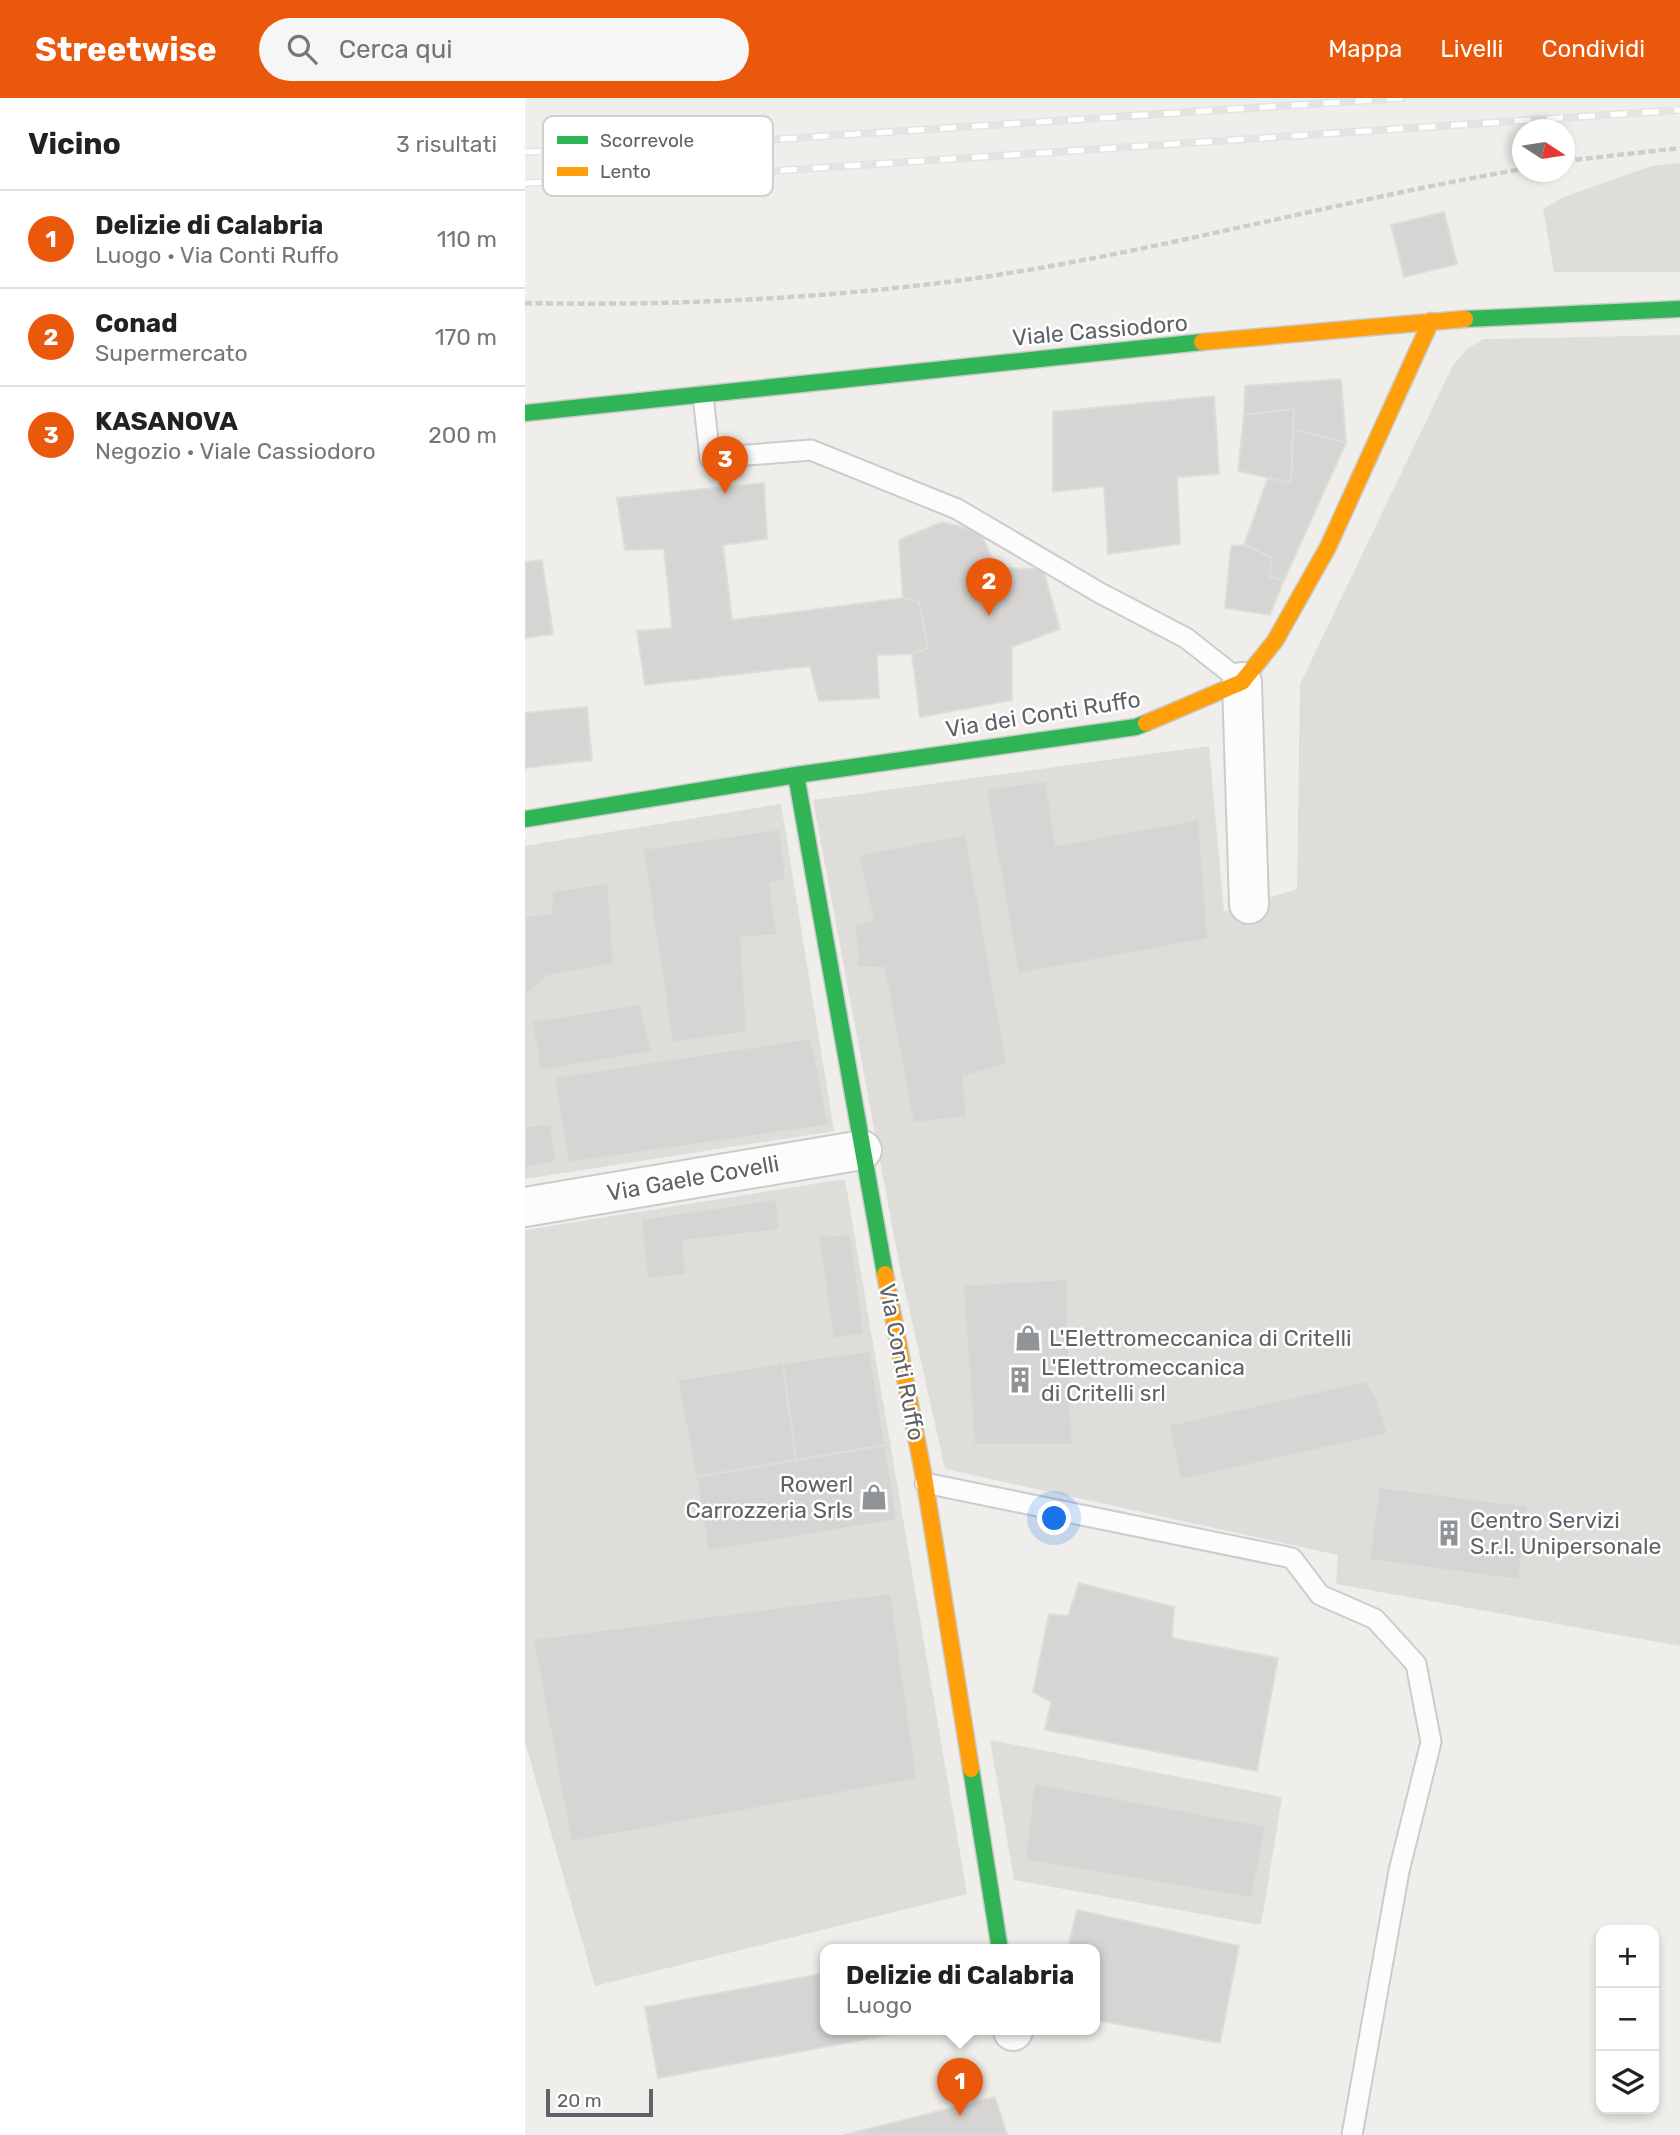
<!DOCTYPE html>
<html lang="it">
<meta charset="utf-8">
<style>
body{margin:0;font-family:Rubik,sans-serif;background:#f6f6f6;color:#222}
.controls{position:absolute;right:21px;bottom:21px;display:grid;overflow:hidden;border-radius:14px;box-shadow:0 4px 10px #0003}
.controls button{width:63px;height:63px;display:grid;place-items:center;padding:0;border:0;border-bottom:2px solid #e0e0e0;background:#fff;color:#222;font:35px sans-serif}
.compass{position:absolute;left:987px;top:21px;width:63px;height:63px;border-radius:50%;background:#fff;box-shadow:0 4px 10px #0003;rotate:102deg}
.scale{position:absolute;left:21px;bottom:18px;width:107px;box-sizing:border-box;padding-left:7px;border:4px solid #5f6368;border-top:0;font-size:19px;line-height:24px;white-space:nowrap;color:#5f6368;-webkit-text-stroke:5px #fff;paint-order:stroke}
.you{position:absolute;left:530px;top:1421px;width:24px;height:24px;margin:-18px;border:5px solid #fff;border-radius:50%;background:#1a73e8;box-shadow:0 0 0 10px #1a73e833}
.badge{display:grid;place-items:center;width:46px;height:46px;border-radius:50%;background:#ea580c;color:#fff;font-size:23px;font-weight:700}
.pin{position:absolute;translate:-50% -58px;filter:drop-shadow(0 2px 4px #0008)}
.pin::after{content:'';position:absolute;top:37px;width:24px;height:21px;background:inherit;clip-path:polygon(0 0,100% 0,50% 100%)}
.popup{position:absolute;left:295px;top:1846px;width:280px;height:91px;box-sizing:border-box;display:grid;place-content:center;border-radius:14px;background:#fff;filter:drop-shadow(0 2px 5px #0005);font-size:23px;white-space:nowrap;color:#767676}
.popup b{font-size:26px;color:#222}
.popup::after{content:'';position:absolute;left:50%;top:100%;margin-left:-14px;border:14px solid transparent;border-top-color:#fff}
.list{margin:0;padding:0;list-style:none}
h2{display:flex;justify-content:space-between;align-items:center;height:91px;margin:0;padding:0 28px;font-size:30px}
h2 small{font-size:23px;font-weight:400;color:#767676}
.list li{display:grid;grid-template-columns:46px 1fr auto;gap:21px;align-items:center;box-sizing:border-box;height:98px;padding:0 28px;border-top:2px solid #e0e0e0}
.list b{display:block;font-size:26px;white-space:nowrap}
.list p{margin:0;font-size:23px;white-space:nowrap;color:#767676}
.list em{font-size:23px;font-style:normal;color:#767676}
.icon{flex:none;width:38px;height:38px;fill:none;stroke:currentColor;stroke-width:2;stroke-linecap:round;stroke-linejoin:round}
.map{position:relative;flex:none;width:1155px;height:2037px;overflow:hidden}
header{display:flex;align-items:center;gap:42px;box-sizing:border-box;height:98px;padding:0 35px;background:#ea580c;color:#fff}
header strong{font-size:33px}
nav{display:flex;gap:38px;margin-inline-start:auto;font-size:24px}
.search{width:490px;height:63px;background:#f6f6f6;display:flex;align-items:center;gap:18px;box-sizing:border-box;padding:0 24px;border-radius:38px;color:#767676;font-size:26px}
main{display:flex}
aside{flex:1;background:#fff}
.map>svg:first-child{display:block}
</style>
<header>
<strong>Streetwise</strong>
<div class="search"><svg class="icon" aria-label="search" viewBox="0 0 24 24"><circle cx="10" cy="10" r="6"/><path d="M15 15l6 6"/></svg>Cerca qui</div>
<nav><a>Mappa</a><a>Livelli</a><a>Condividi</a></nav>
</header>
<main>
<aside>
<h2>Vicino<small>3 risultati</small></h2>
<ul class="list">
<li><span class="badge">1</span><div><b>Delizie di Calabria</b><p>Luogo · Via Conti Ruffo</p></div><em>110 m</em></li>
<li><span class="badge">2</span><div><b>Conad</b><p>Supermercato</p></div><em>170 m</em></li>
<li><span class="badge">3</span><div><b>KASANOVA</b><p>Negozio · Viale Cassiodoro</p></div><em>200 m</em></li>
</ul>
</aside>
<div class="map">
<svg width="1155" height="2037" viewBox="0 0 1155 2037">
<rect width="100%" height="100%" fill="#efeeea"/>
<!-- industrial -->
<path fill="#dfddda" d="M1155,65V174H1029L1018,111L1039,99L1126,68Z
M1155,237V1548L811,1486L813,1457L420,1371L375,1170L288,702L684,648L699,813L772,791L775,586L928,267L942,251L958,241Z
M256,706L309,1033L0,1081V748Z
M320,1081L442,1796L70,1888L0,1644V1132Z
M465,1642L757,1699L736,1827L489,1782Z"/>
<!-- building -->
<path fill="#d6d5d3" stroke="#deddd9" stroke-width="2" d="M919,114L932,166L879,179L866,127Z
M816,281L821,345L768,331L769,311L719,317L720,288Z
M689,298L694,376L652,379L655,446L583,456L579,388L528,394V314Z
M769,311L766,385L713,373L719,317Z
M768,331L821,345L759,482L745,479L746,459L719,447L743,380L766,385Z
M239,385L242,441L198,447L207,522L378,500L394,504L403,550L387,556L352,557L354,600L294,603L285,568L120,587L112,533L147,530L139,451L100,452L92,400Z
M417,424L455,434L472,470L518,471L535,531L487,549V602L395,619L387,556L403,550L394,504L378,500L374,442Z
M719,447L746,459L745,479L759,482L745,517L700,510L706,448Z
M17,462L28,536L0,540V464Z
M62,609L67,662L0,670V615Z
M521,683L531,747L674,721L683,841L493,876L461,691Z
M255,731L261,781L245,785L252,837L216,840L222,934L147,945L118,751Z
M441,736L482,966L438,979L442,1019L388,1025L359,870L333,869L330,827L348,821L333,757Z
M83,785L89,866L23,878L0,898V818L26,815L27,793Z
M115,906L127,954L15,973L7,923Z
M286,940L304,1027L43,1065L29,979Z
M26,1026L31,1064L0,1070V1028Z
M251,1101L255,1132L158,1143L161,1177L122,1181L116,1121Z
M326,1136L339,1236L308,1241L293,1138Z
M542,1181L547,1347H449L438,1187Z
M345,1253L360,1347L271,1362L258,1265Z
M258,1265L271,1362L171,1379L152,1282Z
M840,1283L851,1298L863,1336L655,1382L644,1327Z
M360,1347L372,1422L183,1453L171,1379Z
M854,1389L1003,1408L994,1482L844,1462Z
M554,1485L649,1509L647,1540L753,1560L732,1673L520,1632L526,1604L508,1594L524,1516L543,1518Z
M366,1495L392,1681L46,1744L8,1541Z
M509,1685L741,1728L727,1800L500,1762Z
M552,1812L714,1848L695,1945L570,1922V1852H523V1849H543Z
M300,1875V1932H368L369,1936L133,1980L120,1909Z
M470,1999L482,2037H319Z"/>
<g fill="none" stroke-linecap="round" stroke-linejoin="round">
<!-- lane casing -->
<g stroke="#cbcccc" stroke-width="23">
<path id="lane" d="M178,298L185,360L286,352L432,411L575,495L661,540L717,584
M400,1385L767,1460L795,1497L850,1521L891,1566L906,1644L874,1773L827,2037"/>
</g>
<!-- street casing -->
<g stroke="#cbcccc" stroke-width="42">
<path id="street" d="M717,584L724,806
M0,1109L337,1052
M488,1932V1933"/>
</g>
<!-- fast casing -->
<g stroke="#cacacb" stroke-width="19">
<path id="fast" d="M940,221L1155,211
M0,315L677,244
M271,677L360,1176
M0,721L271,677L611,629L621,625
M446,1671L475,1852"/>
</g>
<!-- slow casing -->
<g stroke="#cacacb" stroke-width="19">
<path id="slow" d="M677,244L940,221
M621,625L717,584L750,543L803,449L906,223
M360,1176L400,1385L446,1671"/>
</g>
<!-- path -->
<path stroke="#cacfcc" stroke-width="4.5" stroke-dasharray="7 3.5" stroke-linecap="butt" d="M1040,63L1155,50
M0,205C146,208 293,201 438,182C626,156 810,103 998,71"/>
<!-- lane -->
<use href="#lane" stroke="#fdfcfc" stroke-width="19"/>
<!-- street -->
<use href="#street" stroke="#fdfcfc" stroke-width="38"/>
<!-- fast -->
<use href="#fast" stroke="#30b455" stroke-width="16"/>
<!-- slow -->
<use href="#slow" stroke="#ff9f0a" stroke-width="16"/>
<!-- rail casing -->
<g stroke="#e4e4e4" stroke-width="8">
<path id="rail" d="M0,54L210,44L878,0
M0,85L217,75L1155,12"/>
</g>
<!-- rail -->
<use href="#rail" stroke="#fff" stroke-width="5" stroke-dasharray="16" stroke-linecap="butt"/>
</g>
<!-- icons -->
<defs>
<g id="shop-bare" transform="scale(2.1)"><path d="M-5-2.5h2.3a2.7 3.5 0 0 1 5.4 0H5L5.5 6h-11ZM-1.5-2.5h3a1.5 2.3 0 0 0-3 0Z" fill="#919496" stroke="#fff" stroke-width="2.5" paint-order="stroke"/></g>
<g id="building-bare" transform="scale(2.1)"><path d="M-4-6H4V6H1V3H-1V6H-4ZM-2.5-4.3h1.7v1.8h-1.7ZM.8-4.3h1.7v1.8H.8ZM-2.5-1h1.7V.8h-1.7ZM.8-1h1.7V.8H.8Z" fill="#919496" stroke="#fff" stroke-width="2.5" paint-order="stroke"/></g>
</defs>
<g fill-rule="evenodd">
<use href="#shop-bare" x="503" y="1240"/>
<use href="#building-bare" x="495" y="1282"/>
<use href="#shop-bare" x="349" y="1399"/>
<use href="#building-bare" x="924" y="1435"/>
</g>
<g text-anchor="middle" dominant-baseline="central" stroke-width="5" stroke-linejoin="round" paint-order="stroke">
<!-- street labels -->
<g font-size="23" fill="#5f6368" stroke="#fff">
<text transform="translate(575 232) rotate(-5)">Viale Cassiodoro</text>
<text transform="translate(518 616) rotate(-9)">Via dei Conti Ruffo</text>
<text transform="translate(168 1080) rotate(-10)">Via Gaele Covelli</text>
<text transform="translate(377 1264) rotate(79)">Via Conti Ruffo</text>
</g>
<!-- poi labels -->
<g font-size="23" fill="#5f6368" stroke="#fff" text-anchor="start">
<text x="524" y="1240">L'Elettromeccanica di Critelli</text>
<text x="516" y="1269">L'Elettromeccanica<tspan x="516" dy="26">di Critelli srl</tspan></text>
<text x="328" y="1386" text-anchor="end">Rowerl<tspan x="328" dy="26">Carrozzeria Srls</tspan></text>
<text x="945" y="1422">Centro Servizi<tspan x="945" dy="26">S.r.l. Unipersonale</tspan></text>
</g>
</g>
<!-- legend -->
<rect x="18" y="18" width="230" height="80" rx="10" fill="#fff" stroke="#cfd0d2" stroke-width="2"/>
<rect x="32" y="38" width="31" height="8" fill="#30b455"/>
<rect x="32" y="69" width="31" height="9" fill="#ff9f0a"/>
<g font-size="19" fill="#5f6368">
<text x="75" y="49">Scorrevole</text>
<text x="75" y="80">Lento</text>
</g>
</svg>
<div class="controls">
<button>+</button>
<button>−</button>
<button><svg class="icon" aria-label="layers" viewBox="0 0 24 24"><path d="M12 4l9 5-9 5-9-5zM3 14l9 5 9-5"/></svg></button>
</div>
<svg class="compass" viewBox="-18 -18 36 36"><path d="M0-13l5 13h-10z" fill="#e53935"/><path d="M0 13l5-13h-10z" fill="#767676"/></svg>
<div class="scale">20 m</div>
<div class="you"></div>
<div class="pin badge" style="left:435px;top:2018px">1</div>
<div class="popup"><b>Delizie di Calabria</b>Luogo</div>
<div class="pin badge" style="left:464px;top:518px">2</div>
<div class="pin badge" style="left:200px;top:396px">3</div>
</div>
</main>
